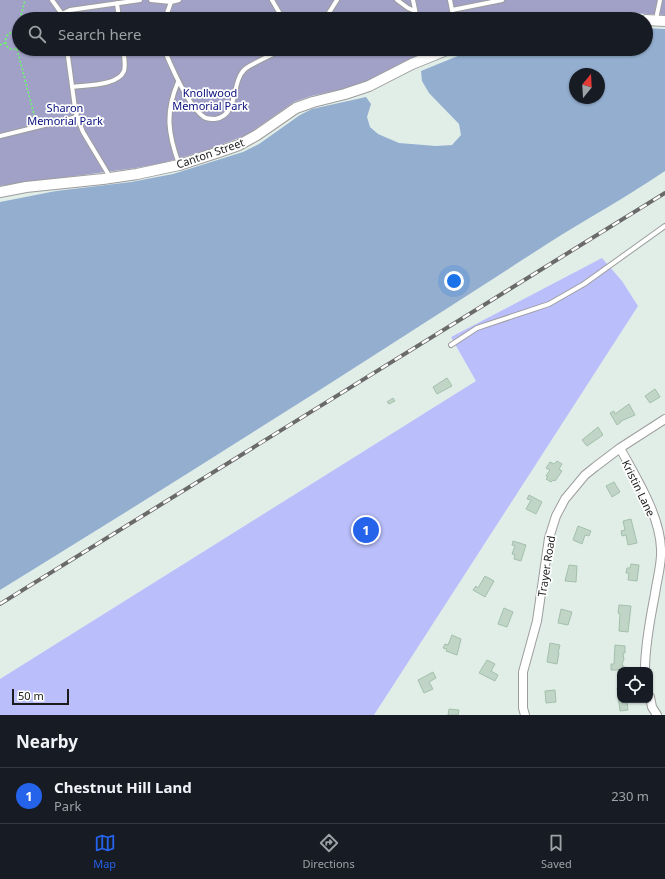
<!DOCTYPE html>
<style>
body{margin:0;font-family:"Noto Sans",sans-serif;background:#242831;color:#f1f3f6}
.controls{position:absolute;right:12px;bottom:12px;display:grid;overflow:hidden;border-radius:8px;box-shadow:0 1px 3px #0004}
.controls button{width:36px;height:36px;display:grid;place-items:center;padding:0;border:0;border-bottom:1px solid #363941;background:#171b24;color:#f1f3f6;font:20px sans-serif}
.compass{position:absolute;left:569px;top:68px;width:36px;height:36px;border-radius:50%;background:#171b24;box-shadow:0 1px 3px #0004;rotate:18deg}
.scale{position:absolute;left:12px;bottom:10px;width:57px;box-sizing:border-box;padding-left:4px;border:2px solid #1c1c1c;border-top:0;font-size:11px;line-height:14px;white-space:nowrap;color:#1c1c1c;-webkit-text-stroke:3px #fff;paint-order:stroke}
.you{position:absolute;left:454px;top:281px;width:14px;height:14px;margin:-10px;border:3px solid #fff;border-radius:50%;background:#1a73e8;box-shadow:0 0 0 6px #1a73e833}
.badge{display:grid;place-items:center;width:26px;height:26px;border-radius:50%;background:#2563eb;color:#fff;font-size:13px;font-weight:700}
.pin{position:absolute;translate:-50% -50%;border:2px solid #fff;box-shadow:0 1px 4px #0006}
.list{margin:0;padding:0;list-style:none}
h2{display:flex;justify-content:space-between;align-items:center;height:52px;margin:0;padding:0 16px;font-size:17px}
h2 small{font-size:13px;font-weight:400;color:#9ea1a6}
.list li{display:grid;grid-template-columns:26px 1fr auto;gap:12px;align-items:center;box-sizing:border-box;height:56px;padding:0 16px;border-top:1px solid #363941}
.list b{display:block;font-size:15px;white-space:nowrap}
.list p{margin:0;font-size:13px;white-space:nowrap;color:#9ea1a6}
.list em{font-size:13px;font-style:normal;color:#9ea1a6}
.icon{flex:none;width:22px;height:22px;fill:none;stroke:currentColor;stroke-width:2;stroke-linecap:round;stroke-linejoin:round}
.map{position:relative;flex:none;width:665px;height:715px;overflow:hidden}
.search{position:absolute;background:#171b24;box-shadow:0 1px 3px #0004;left:12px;right:12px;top:12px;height:44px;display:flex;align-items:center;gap:10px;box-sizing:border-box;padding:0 14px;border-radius:22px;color:#9ea1a6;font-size:15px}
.sheet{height:108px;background:#171b24}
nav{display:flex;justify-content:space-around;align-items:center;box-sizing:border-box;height:56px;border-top:1px solid #363941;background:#171b24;font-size:11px;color:#9ea1a6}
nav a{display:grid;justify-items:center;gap:2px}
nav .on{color:#2563eb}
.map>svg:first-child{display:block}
</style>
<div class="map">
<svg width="665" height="715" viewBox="0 0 665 715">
<rect width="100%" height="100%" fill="#e1eee8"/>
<!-- forest -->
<path fill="#93aecf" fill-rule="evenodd" d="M646,28L665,29V171C627,197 586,219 547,244C366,361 184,477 0,590V202L56,191L131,182L173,174L243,152L259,144L300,115L312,109L366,97L371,104L367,117L370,127L378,134L399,143L436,146L452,145L461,135L459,124L429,93L422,81L421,71L475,49H646ZM575,74H599V98H575Z"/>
<!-- cemetery -->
<path fill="#a1a1c8" d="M0,0H665V15C618,12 573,10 527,19H19V49H433L410,59L367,81L344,89L311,96L294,102L247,135L207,150L163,163L136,168L0,186Z"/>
<!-- park -->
<path fill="#babefb" d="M602,258L622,281L638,306L374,715H0V679L476,381L451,337Z"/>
<!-- building -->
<path fill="#c1d5c7" stroke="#a3c0ab" d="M447,378L452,386L437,394L433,387Z
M655,389L660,397L650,403L645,396Z
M393,398L395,401L389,404L387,402Z
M629,404L635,415L621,421V422L617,425L610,413L614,411L615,414Z
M598,427L603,435L587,446L582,440Z
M557,461L562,464L559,469L562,471L555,481L553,480L551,482L546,479L548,477L546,476L550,470L546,468L550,462L554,464Z
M614,482L620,492L612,497L606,486Z
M529,495L542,502L536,514L526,509L531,500L527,499Z
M631,519L637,543L628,545L626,535L622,536L621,531L625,530L623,521Z
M578,526L591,531L589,536L585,535L582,544L573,540Z
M513,541L526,545L521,561L514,559L515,555L512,554L515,546L512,545Z
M631,564L639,565L637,581L628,580L629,573H626L627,568H630Z
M569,565L577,566L576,582L565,581Z
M485,576L494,581L485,597L473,590L476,586L478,588Z
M619,605L631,606L628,632L619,631L620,614L618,613Z
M504,608L513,612L507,627L498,624Z
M561,609L572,612L568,625L558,623Z
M452,635L461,639L457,655L446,651L447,649L443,648L445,644L448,645Z
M550,643L560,645L558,653H559L557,664L547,662Z
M615,645L625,646V653H623L624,660L623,661L622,666H624V668H622V670H611V664H614Z
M487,660L495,664L491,671L498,675L495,681L479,673Z
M433,672L436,678L429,682L433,689L424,693L418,680Z
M617,688H620V700H627L628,710L620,711Z
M555,690L556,702L546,703L545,691Z
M449,709L459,710L458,715H448Z"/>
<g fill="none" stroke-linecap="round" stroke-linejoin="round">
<!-- service casing -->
<g stroke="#9d9d9d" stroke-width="6">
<path id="service" d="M52,0L62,14V19
M151,0L171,2L179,0
M272,0L283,19
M397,0L408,8L415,11
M413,0L417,19
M450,0L452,10
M117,3L119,19
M62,14L70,10L140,0
M165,19L171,2
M325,19L337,0
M453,19L452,10L502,0
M656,19L660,0
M164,49C171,66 189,107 204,117C207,119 211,119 215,119C222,118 227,114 230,108C236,97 235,78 245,69C253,63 274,54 283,49
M178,82C165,112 168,134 179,164
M72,87C86,85 118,86 124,71C126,64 124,56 123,49
M77,117L83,132L110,177
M0,136L77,117L75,108L67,49
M451,345L477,328L549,304L584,284L665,226"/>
</g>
<!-- minor casing -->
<g stroke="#9d9d9d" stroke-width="10">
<path id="minor" d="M620,448C636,478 660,515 661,549C662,564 657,579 655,594C650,619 645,645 645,670
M650,697L652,707L657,715
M525,715L523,708V672L537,621L549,538L556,516L565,499L585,475L595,467L620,448L665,419"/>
</g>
<!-- tertiary casing -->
<g stroke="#9d9d9d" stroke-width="12">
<path id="tertiary" d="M569,19H629
M646,20L665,21
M0,192L26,187L103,179L137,174L179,165L219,152L239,145L257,135L296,108L313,102L345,94L369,86L412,64L449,49"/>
</g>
<!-- path -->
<path stroke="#67ff61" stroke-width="1.5" stroke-dasharray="2 2" stroke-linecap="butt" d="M20,19L25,0
M16,33L19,21
M19,35C1,24 1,58 19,47
M0,45L5,43
M17,49L36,122"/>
<!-- service -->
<use href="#service" stroke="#fff" stroke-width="4"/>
<!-- minor -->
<use href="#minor" stroke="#fff" stroke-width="8"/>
<!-- tertiary -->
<use href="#tertiary" stroke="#fff" stroke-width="10"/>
<!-- rail casing -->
<g stroke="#6a6a6a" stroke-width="4">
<path id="rail" d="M0,604L665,193"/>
</g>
<!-- rail -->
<use href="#rail" stroke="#fff" stroke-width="2.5" stroke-dasharray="8" stroke-linecap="butt"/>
</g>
<g text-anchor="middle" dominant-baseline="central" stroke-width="3.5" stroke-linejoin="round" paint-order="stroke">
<!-- park labels -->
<g font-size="11" fill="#070e7d" stroke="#fff">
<text x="210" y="92">Knollwood<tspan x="210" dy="13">Memorial Park</tspan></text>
<text x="65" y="107">Sharon<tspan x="65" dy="13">Memorial Park</tspan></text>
</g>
<!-- street labels -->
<g font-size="11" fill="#1c1c1c" stroke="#fff">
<text transform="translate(210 153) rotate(-19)">Canton Street</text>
<text transform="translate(639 488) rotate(64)">Kristin Lane</text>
<text transform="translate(546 566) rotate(-81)">Trayer Road</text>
</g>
</g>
</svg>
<div class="controls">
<button><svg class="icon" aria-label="locate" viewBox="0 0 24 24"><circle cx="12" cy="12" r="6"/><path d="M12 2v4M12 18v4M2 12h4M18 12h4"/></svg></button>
</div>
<svg class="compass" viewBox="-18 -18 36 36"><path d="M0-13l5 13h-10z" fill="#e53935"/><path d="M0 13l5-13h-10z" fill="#9ea1a6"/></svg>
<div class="scale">50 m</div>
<div class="you"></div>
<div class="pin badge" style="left:366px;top:530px">1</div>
<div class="search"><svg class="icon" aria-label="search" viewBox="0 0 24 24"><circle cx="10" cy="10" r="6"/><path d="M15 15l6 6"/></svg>Search here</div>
</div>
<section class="sheet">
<h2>Nearby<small></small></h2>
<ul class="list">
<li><span class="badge">1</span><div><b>Chestnut Hill Land</b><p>Park</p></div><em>230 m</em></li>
</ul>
</section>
<nav>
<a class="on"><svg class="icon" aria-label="map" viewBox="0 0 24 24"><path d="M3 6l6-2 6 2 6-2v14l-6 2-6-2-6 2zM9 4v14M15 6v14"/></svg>Map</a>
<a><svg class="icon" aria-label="directions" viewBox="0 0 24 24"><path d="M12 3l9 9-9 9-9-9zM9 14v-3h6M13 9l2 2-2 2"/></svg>Directions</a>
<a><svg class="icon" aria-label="saved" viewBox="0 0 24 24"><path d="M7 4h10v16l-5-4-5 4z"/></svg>Saved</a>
</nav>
